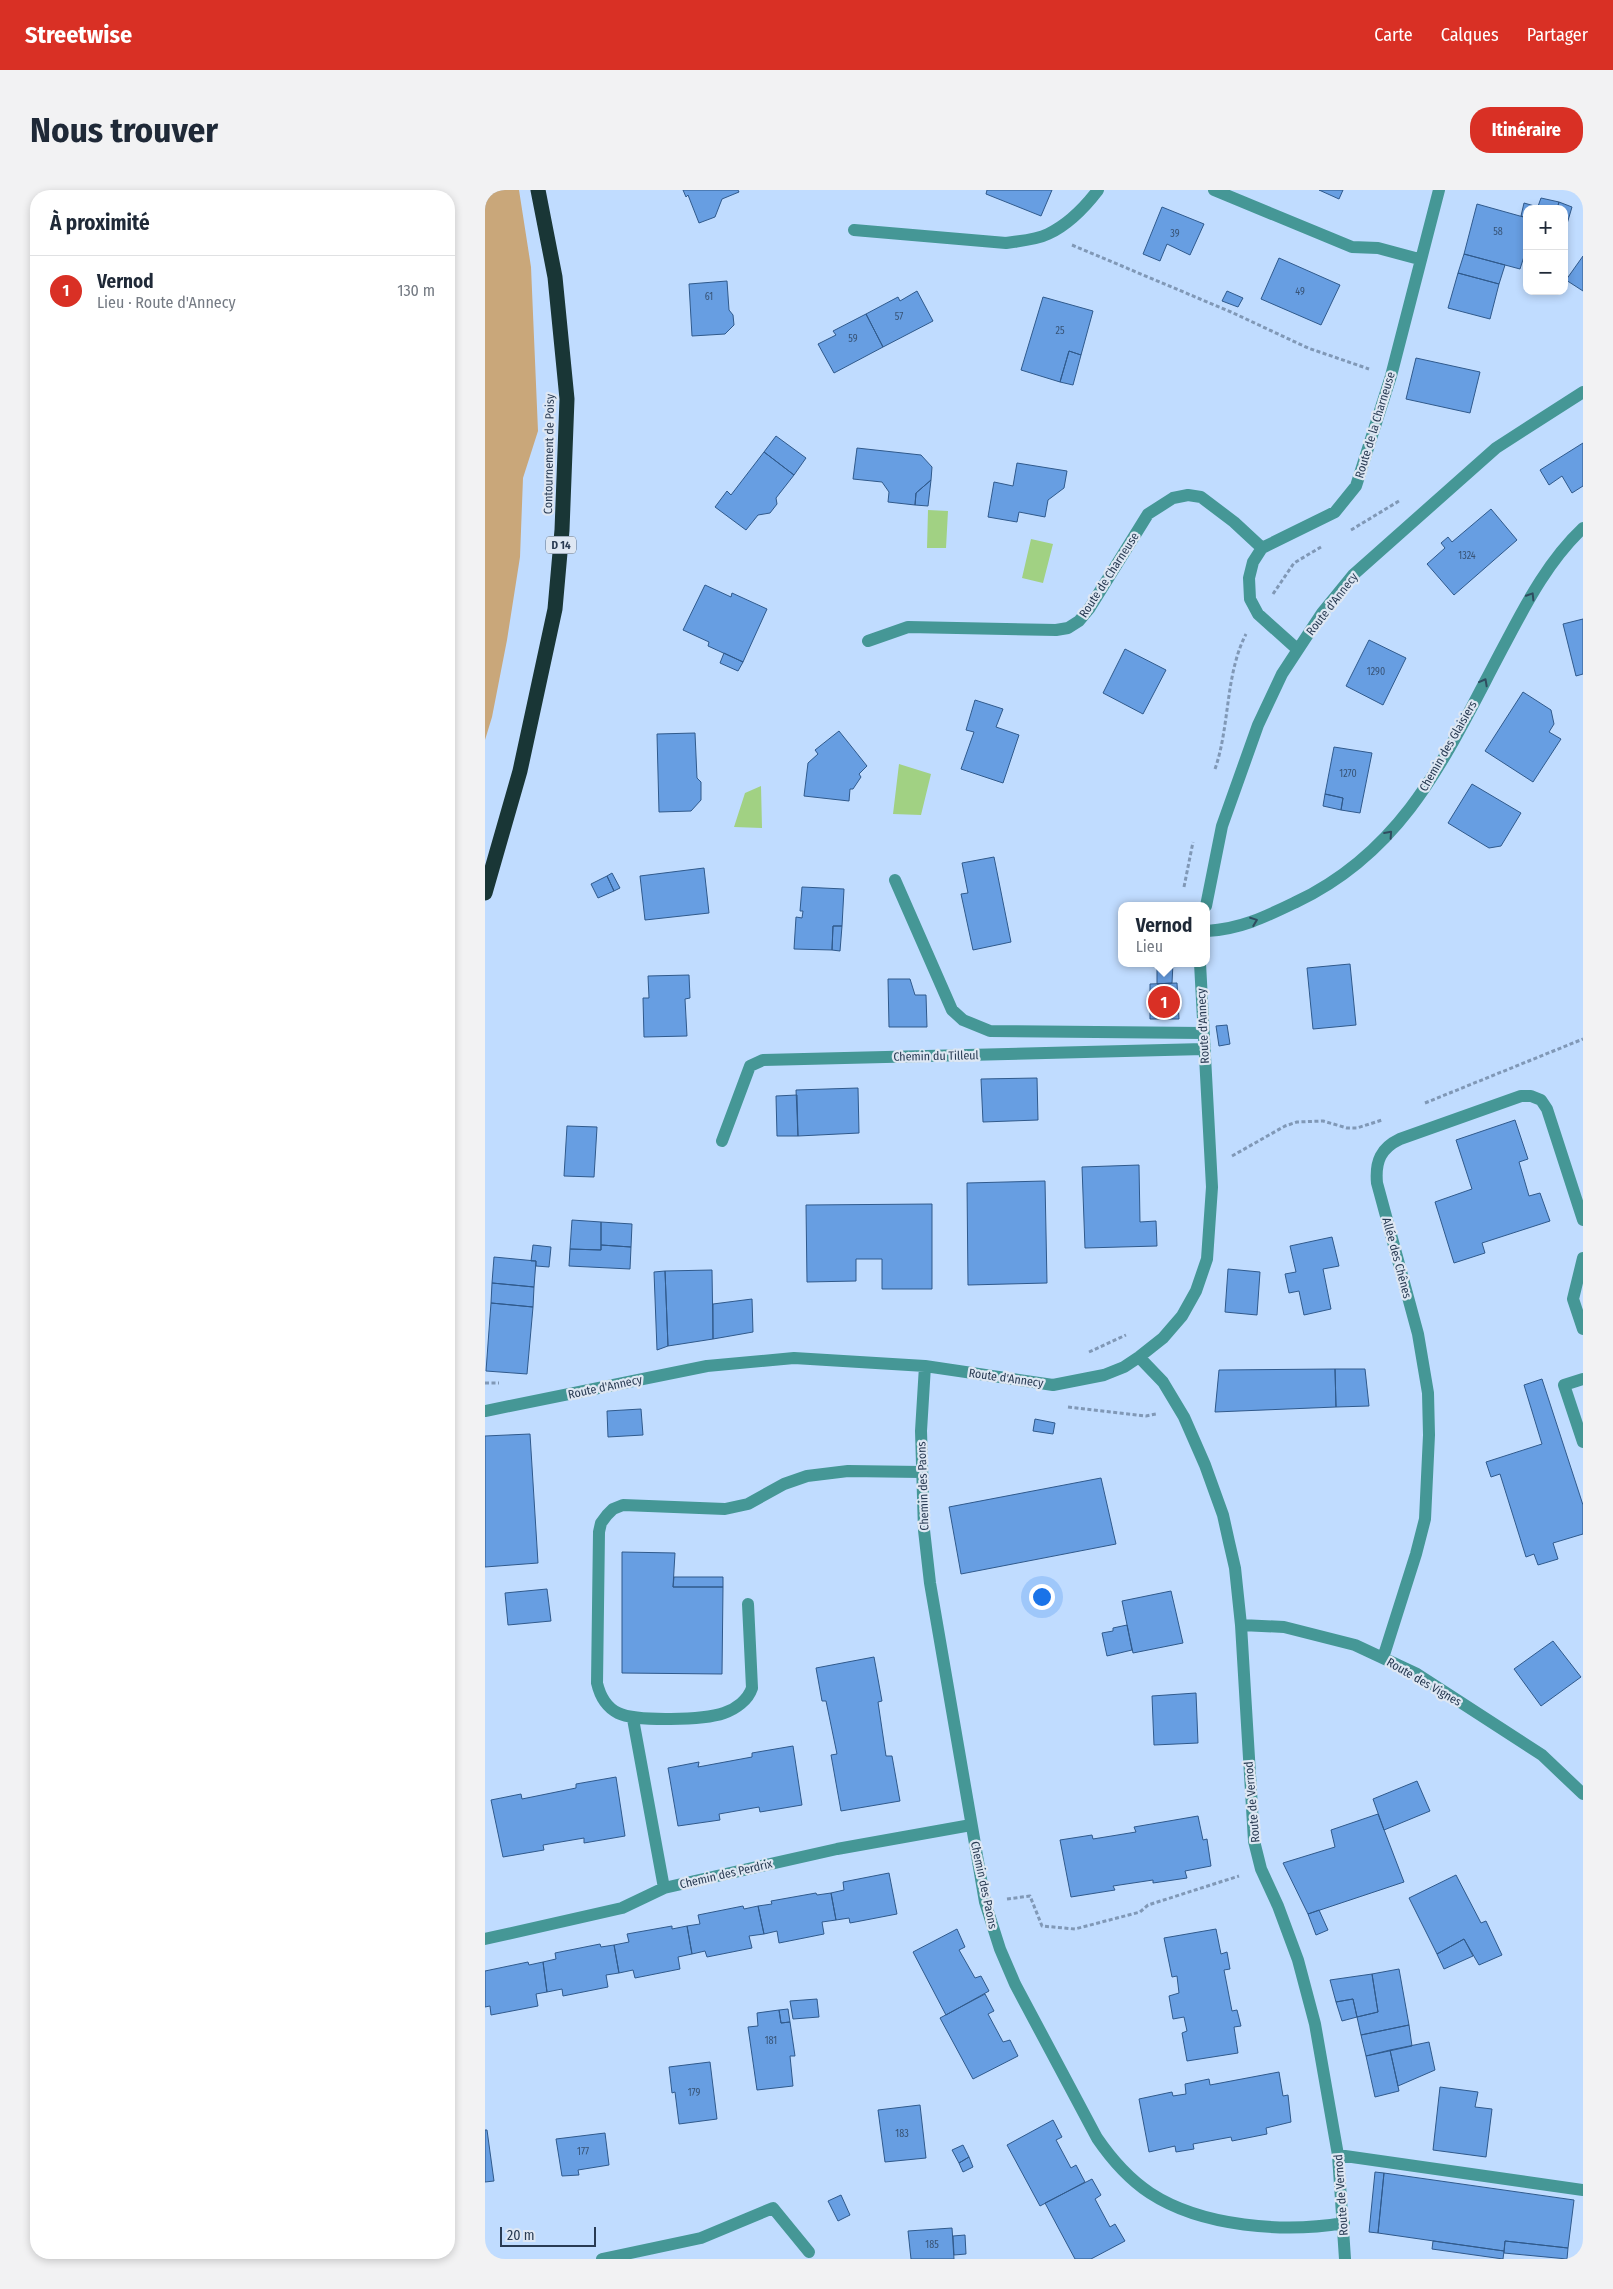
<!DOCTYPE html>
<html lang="fr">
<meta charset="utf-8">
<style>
body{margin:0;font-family:"Fira Sans Condensed",sans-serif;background:#f2f2f3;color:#1f2937}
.controls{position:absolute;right:15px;top:15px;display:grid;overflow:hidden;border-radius:10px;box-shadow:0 2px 8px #0003}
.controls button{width:45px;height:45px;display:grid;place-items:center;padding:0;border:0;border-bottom:1px solid #e0e1e3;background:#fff;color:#1f2937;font:25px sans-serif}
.scale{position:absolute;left:15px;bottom:12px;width:96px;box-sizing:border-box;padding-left:5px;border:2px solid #293b53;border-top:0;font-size:14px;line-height:18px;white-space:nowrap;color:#293b53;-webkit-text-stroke:4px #dee7f3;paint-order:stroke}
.you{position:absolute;left:556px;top:1406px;width:18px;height:18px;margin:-12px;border:4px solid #fff;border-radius:50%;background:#1a73e8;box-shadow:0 0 0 8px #1a73e833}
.badge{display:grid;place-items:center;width:32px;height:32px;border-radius:50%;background:#d93025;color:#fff;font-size:16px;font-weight:700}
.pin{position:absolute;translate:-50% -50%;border:2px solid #fff;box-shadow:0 1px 5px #0006}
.popup{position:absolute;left:633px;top:712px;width:92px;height:65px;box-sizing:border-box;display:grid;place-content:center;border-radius:10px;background:#fff;filter:drop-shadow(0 1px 4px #0005);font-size:16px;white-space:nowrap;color:#747a83}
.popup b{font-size:19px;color:#1f2937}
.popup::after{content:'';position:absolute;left:50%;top:100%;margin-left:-10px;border:10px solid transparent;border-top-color:#fff}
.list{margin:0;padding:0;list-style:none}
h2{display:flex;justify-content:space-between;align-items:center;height:65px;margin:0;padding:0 20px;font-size:21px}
h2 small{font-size:16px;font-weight:400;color:#747a83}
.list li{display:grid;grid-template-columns:32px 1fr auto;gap:15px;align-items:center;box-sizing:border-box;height:70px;padding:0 20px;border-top:1px solid #e0e1e3}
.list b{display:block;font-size:19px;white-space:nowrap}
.list p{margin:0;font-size:16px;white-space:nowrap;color:#747a83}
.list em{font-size:16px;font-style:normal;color:#747a83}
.map{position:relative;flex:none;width:1098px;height:2069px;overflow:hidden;border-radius:20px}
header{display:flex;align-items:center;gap:30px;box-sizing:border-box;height:70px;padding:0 25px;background:#d93025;color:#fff}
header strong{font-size:24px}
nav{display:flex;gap:28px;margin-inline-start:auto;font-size:18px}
.intro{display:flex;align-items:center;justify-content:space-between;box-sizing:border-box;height:120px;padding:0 30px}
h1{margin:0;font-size:35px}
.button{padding:12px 22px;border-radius:20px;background:#d93025;color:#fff;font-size:18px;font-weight:700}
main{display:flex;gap:30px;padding:0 30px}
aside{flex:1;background:#fff;border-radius:20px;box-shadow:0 2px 8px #0003}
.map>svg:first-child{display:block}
</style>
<header>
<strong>Streetwise</strong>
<nav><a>Carte</a><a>Calques</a><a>Partager</a></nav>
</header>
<div class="intro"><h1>Nous trouver</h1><a class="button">Itinéraire</a></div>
<main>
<aside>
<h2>À proximité<small></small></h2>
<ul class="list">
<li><span class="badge">1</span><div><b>Vernod</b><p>Lieu · Route d'Annecy</p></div><em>130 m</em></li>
</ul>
</aside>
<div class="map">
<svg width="1098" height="2069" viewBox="0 0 1098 2069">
<rect width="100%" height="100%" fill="#c0dcff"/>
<!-- green -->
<path fill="#c9a77a" d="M0,0H34L46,77L53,241L38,288L35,367L22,450L7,527L0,550Z"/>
<!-- water -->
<path fill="#a1d183" d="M443,320L463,321L461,358H442Z
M546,349L568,354L558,393L537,388Z
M414,574L446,584L436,625L408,624Z
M276,596L277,638L249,637L260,603Z"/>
<!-- building -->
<path fill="#679ee2" stroke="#305a8c" d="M198,0H253L254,2L237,9L230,27L214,33L203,5L201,7Z
M502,0H567L556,26L501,4Z
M834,0H858L854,9Z
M1056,8L1074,12L1072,19H1052Z
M1074,12L1087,17L1079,44V19H1072Z
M1039,13L1053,17L1052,19H1042V28L1036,26Z
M992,14L1042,28V57L1035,79L979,64Z
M677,17L719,34L705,65L682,54L675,71L658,64Z
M979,64L1020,75L1014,94L973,83Z
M1098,66V101L1081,90Z
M794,68L855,95L836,135L776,109Z
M973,83L1014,94L1005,129L963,118Z
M242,91L244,120L248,125L249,135L240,144L207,146L204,94Z
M432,101L448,131L398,157L381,124L413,107L415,111Z
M742,101L758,108L753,117L737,111Z
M558,107L608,121L596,165L584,161L575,192L536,180Z
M381,124L398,157L349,183L333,154L351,145L348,141Z
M584,161L596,165L588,195L575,192Z
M931,168L995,182L985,223L921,209Z
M291,246L321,268L309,285L279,262Z
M1098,253V296L1087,303L1077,286L1064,295L1055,280Z
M372,258L436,265L447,277L446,290L431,303L430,315L403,312L404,302L397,292L368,289Z
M279,262L309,285L291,308L292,314L285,323L273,325L261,340L230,317L242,301L246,305Z
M532,273L582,281L579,298L563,310L560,327L534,322L532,332L503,327L509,292L528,296Z
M446,290L443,316L430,315L431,303Z
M1006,319L1032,350L969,405L942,374L960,358L956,353L963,347L967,352Z
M220,395L246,407L247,403L282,419L258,472L223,456L224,452L198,440Z
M1098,429V484L1091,486L1078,434Z
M884,450L921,468L898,515L861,496Z
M640,459L681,480L658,524L618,503Z
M239,463L258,472L253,481L235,473Z
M1038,502L1066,520L1069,534L1064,542L1076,549L1048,592L1000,561Z
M490,510L518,519L511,537L534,545L518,593L476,579L489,542L481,540Z
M354,541L382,576L374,584L376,587L368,599H365L364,611L319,606L323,573L333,564L330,560Z
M210,543L212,588L216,592V610L206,621L174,622L172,544Z
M849,557L887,563L875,623L856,620L858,608L840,604Z
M987,594L1036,623L1016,656L1004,658L963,633Z
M840,604L858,608L856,620L838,616Z
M509,667L526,752L488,760L476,704L483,703L477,673Z
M219,678L224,723L160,730L155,686Z
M127,683L135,698L129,701L122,686Z
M122,686L129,701L113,708L106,694Z
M317,697L359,699L357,736H348L347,760L309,759L311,727L317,728L318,721H315Z
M348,736H357L355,761L347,760Z
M672,773H688L687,793L672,794Z
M865,774L871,835L828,839L822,778Z
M204,785L205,808L200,809L202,846L159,847L158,808H164L163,786Z
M403,789H425L430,805H441L442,837H404Z
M692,793L694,829H665V794Z
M742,835L745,854L734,856L731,836Z
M552,888L553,930L498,932L496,889Z
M373,898L374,943L313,946L311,900Z
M312,905L313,946H292L291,906Z
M1030,930L1043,969L1034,972L1044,1006L1055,1003L1065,1031L997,1053L1000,1063L969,1073L950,1012L987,999L971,950Z
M82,936L112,937L109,987L79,986Z
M654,975L655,1032L671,1031L672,1056L600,1058L597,977Z
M560,991L562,1093L483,1095L482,993Z
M447,1014V1099H397V1069H371V1091L322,1092L321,1015Z
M87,1030L116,1032V1060L85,1059Z
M116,1032L147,1034L146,1057L116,1055Z
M847,1047L854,1076L838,1079L846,1119L819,1125L814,1101L804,1103L800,1084L811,1082L805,1056Z
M48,1055L66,1057L64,1077L51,1076V1071H46Z
M116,1055L146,1057L145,1079L84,1076L85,1059L116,1060Z
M9,1067L51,1071L49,1097L7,1093Z
M743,1079L775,1082L772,1125L740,1122Z
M227,1080L228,1149L183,1156L180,1081Z
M180,1081L183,1156L172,1160L169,1082Z
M7,1093L49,1097L48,1117L6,1113Z
M267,1109L268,1142L228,1149V1114Z
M6,1113L48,1117L42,1184L1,1181Z
M850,1179H880L884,1216L851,1217Z
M850,1179L851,1217L730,1222L734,1180Z
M1057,1189L1098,1315V1344L1068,1353L1073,1369L1053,1375L1049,1364L1041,1367L1015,1284L1006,1287L1001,1272L1057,1254L1039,1195Z
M156,1219L158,1245L123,1247L122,1221Z
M550,1229L570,1233L568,1244L548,1241Z
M45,1244L53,1373L0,1377V1246Z
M616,1288L631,1354L476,1384L464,1317Z
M137,1362L190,1363L188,1397H238L237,1484L137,1483Z
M189,1387H238V1397H188Z
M62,1399L66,1431L23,1435L20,1403Z
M686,1401L698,1453L648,1463L637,1411Z
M642,1435L647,1460L622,1466L617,1443L628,1441V1438Z
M1068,1451L1096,1487L1056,1516L1029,1479Z
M389,1467L397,1511L393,1512L401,1566H407L415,1611L356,1621L346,1565L352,1564L341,1511H337L331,1478Z
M711,1503L713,1553L669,1555L667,1506Z
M308,1556L317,1615L275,1622L274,1617L234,1624L235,1630L193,1636L183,1578L214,1572L213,1577L267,1567V1563Z
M131,1587L140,1646L99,1653V1648L58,1655L59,1660L18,1667L6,1610L36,1604L37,1609L91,1598V1594Z
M932,1591L945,1621L899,1640L888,1609Z
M893,1624L919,1692L823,1724L798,1673L850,1657L846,1640Z
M713,1626L718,1650L722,1649L726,1676L700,1681L702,1688L668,1693V1690L628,1696L630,1700L586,1707L575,1650L607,1645L608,1649L651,1642L649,1637Z
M404,1683L412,1724L365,1733L364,1728L351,1730L346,1703L359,1700L358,1692Z
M971,1685L996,1733L1001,1731L1017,1765L994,1775L979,1749L952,1764L924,1708Z
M331,1703L332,1705L346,1703L351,1730L337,1732L339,1744L294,1753L292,1741L279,1744L273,1716L287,1714L286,1711Z
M258,1716L259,1719L273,1716L279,1744L264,1746L267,1758L222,1767L220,1761L207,1764L202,1736L215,1734L213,1725Z
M834,1720L843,1740L831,1745L823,1724Z
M187,1736V1739L202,1736L207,1764L193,1767L195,1779L150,1788L148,1780L134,1783L129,1755L144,1752L142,1744Z
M472,1739L480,1757L474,1760L490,1788L496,1786L504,1801L461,1825L428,1762Z
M731,1739L736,1764L742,1762L745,1779L739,1780L747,1821L752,1820L756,1836L749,1837L753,1863L702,1871L697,1843L702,1841L699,1827L688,1829L684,1806L694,1803L692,1786L687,1787L679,1748Z
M979,1749L988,1766L959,1779L952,1764Z
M115,1754L116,1757L129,1755L134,1783L121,1785L123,1797L78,1806L77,1799L62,1802L58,1772L71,1769L70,1763Z
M43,1772L44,1775L58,1772L62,1802L51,1804L53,1816L6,1825L5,1816L0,1817V1781Z
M914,1779L924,1835L876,1845L872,1827L893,1822L887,1784Z
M887,1784L893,1822L872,1827L868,1809L851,1812L845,1790Z
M500,1804L509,1821L503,1824L518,1852L525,1850L533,1866L488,1889L455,1828Z
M332,1809L334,1827L308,1829L305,1811Z
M868,1809L872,1827L857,1831L851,1812Z
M303,1819L305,1832L296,1833L294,1820Z
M294,1820L296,1833L305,1832L310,1866H305L308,1896L272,1900L263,1837L273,1836L272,1823Z
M924,1835L927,1856L881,1866L876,1845Z
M944,1852L950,1880L913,1896L905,1860Z
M905,1860L914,1901L890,1907L881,1866Z
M225,1872L232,1929L194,1934L190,1902L187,1903L184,1877Z
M794,1882L798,1906L803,1905L806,1932L781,1938L782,1944L747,1951L746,1947L708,1954L709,1959L691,1962L690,1956L664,1962L654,1909L687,1902L688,1906L701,1904L700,1894L724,1889L725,1895Z
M955,1897L993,1902L990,1917L1007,1919L1001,1967L948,1960Z
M435,1915L441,1968L400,1972L393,1920Z
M568,1930L577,1947L571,1950L586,1978L591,1975L600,1992L555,2016L522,1955Z
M0,1940H2L9,1991L0,1992Z
M120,1943L124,1975L93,1980L94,1985L77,1986L71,1949Z
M478,1955L484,1967L474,1973L467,1960Z
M484,1967L488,1977L478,1982L474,1973Z
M890,1982L899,1983L893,2043L884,2042Z
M899,1983L1089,2010L1083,2058L1020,2051L1019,2061L893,2043Z
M607,1989L616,2005L610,2009L625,2037L630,2034L640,2051L606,2069H590L560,2013Z
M356,2005L365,2025L353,2031L343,2011Z
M467,2038L469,2069H426L423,2041Z
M480,2045L481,2064L469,2065L468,2046Z
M948,2051L1019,2061L1018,2069L947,2059Z
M1020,2051L1083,2058L1082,2069L1019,2063Z"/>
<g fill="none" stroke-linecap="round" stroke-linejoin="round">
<!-- path -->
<path stroke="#8098b6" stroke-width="3" stroke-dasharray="4 2.5" stroke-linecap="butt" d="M587,55L746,122L823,158L884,179
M866,340L914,311
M788,404L809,373L836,357
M730,579C745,536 740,485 761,444
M699,697L708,652
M940,913L1098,849
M747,966L800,936L812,932L838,931L862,938H872L897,930
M604,1162L641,1145
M0,1193H14
M583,1217L661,1226L671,1224
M522,1709L545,1706L557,1736L590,1739L655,1722L663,1715L754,1686"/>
<!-- minor -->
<path stroke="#459796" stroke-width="12" d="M729,0L867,57L893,58L934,69
M369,40L521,53C534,51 551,50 563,44C582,35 600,17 613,0
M383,451L423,437L571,440L583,438L594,431L604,419L663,324L688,308L703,305L716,307L749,332L777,358
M812,459L773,424L765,409L764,388L768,372L777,358L850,322L871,296L906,186L954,0
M410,690L467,820L478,830L505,841L718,843
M721,716L737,636L773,535L797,484L837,423L868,385L1011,258L1098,202
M722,741C756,739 780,727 811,712C925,658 965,556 1022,450C1043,410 1065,369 1098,338
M237,951L265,876L278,870L719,859
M1098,1068L1088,1109L1098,1139
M654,1167L678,1192L699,1227L720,1275L738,1325L744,1352L750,1378L756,1435L769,1651L776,1679L793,1716L813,1770L830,1834L853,1965L860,2069
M440,1176L436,1241L439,1340L445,1393L500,1712L515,1759L530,1794L612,1948C627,1970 644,1989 665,2003C717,2037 799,2043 859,2033
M1098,1189L1079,1195L1098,1252
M0,1221L222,1176L309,1168L440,1176L568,1195L619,1185L639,1177L654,1167L678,1148L697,1126L711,1101L722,1069L727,997L715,773
M263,1414L267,1498C263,1510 251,1519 239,1523C219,1530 152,1532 133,1523C121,1517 115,1506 112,1493L114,1342L116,1333L122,1325L128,1319L138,1315L240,1319L263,1314L299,1294L322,1286L363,1281L436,1282
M756,1435L799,1437L870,1455L932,1484L1057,1565L1098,1604
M898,1468L931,1364L940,1329L944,1245L943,1203L933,1144L892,993C890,971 896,958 915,949L1036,906H1046L1056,910L1062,919L1098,1030
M148,1529L179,1698
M0,1749L137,1718L179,1698L352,1659L486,1635
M853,1965L1098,2000
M117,2069L216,2048L288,2018L324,2062"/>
<!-- highway -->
<path stroke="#193636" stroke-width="15" d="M0,703L35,581L70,419L77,340L82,209L70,87L53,0"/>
</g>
<!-- one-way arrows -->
<defs><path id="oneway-chevron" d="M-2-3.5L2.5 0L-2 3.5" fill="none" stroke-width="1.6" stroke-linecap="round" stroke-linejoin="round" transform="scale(1.25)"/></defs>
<g stroke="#2f4d60">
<use href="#oneway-chevron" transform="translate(1046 406) rotate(-58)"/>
<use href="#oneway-chevron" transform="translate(999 492) rotate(-62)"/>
<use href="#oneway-chevron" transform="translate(904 644) rotate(-48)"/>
<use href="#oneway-chevron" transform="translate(769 731) rotate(-21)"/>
</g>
<g text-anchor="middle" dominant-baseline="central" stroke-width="4.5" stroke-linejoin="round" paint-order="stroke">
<!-- number labels -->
<g font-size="10" fill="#385477">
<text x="1013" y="42">58</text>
<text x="690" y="44">39</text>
<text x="815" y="102">49</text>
<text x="224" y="107">61</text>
<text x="414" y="127">57</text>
<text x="575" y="141">25</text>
<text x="368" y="149">59</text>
<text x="982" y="366">1324</text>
<text x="891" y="482">1290</text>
<text x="863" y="584">1270</text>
<text x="286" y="1851">181</text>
<text x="209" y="1903">179</text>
<text x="417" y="1944">183</text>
<text x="98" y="1962">177</text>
<text x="447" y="2055">185</text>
</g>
<!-- shield labels -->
<rect fill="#dee7f3" stroke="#5f6f83" stroke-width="1" x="61" y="346.5" width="30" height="17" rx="4"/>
<g font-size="11" font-weight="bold" fill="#293b53">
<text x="76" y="355">D 14</text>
</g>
<!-- street labels -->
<g font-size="12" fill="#293b53" stroke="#dee7f3">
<text transform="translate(890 235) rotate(-73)">Route de la Charneuse</text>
<text transform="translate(64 264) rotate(-89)">Contournement de Poisy</text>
<text transform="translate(624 385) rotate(-57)">Route de Charneuse</text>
<text transform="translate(847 414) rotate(-52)">Route d'Annecy</text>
<text transform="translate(963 556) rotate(-60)">Chemin des Glaisiers</text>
<text transform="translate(718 836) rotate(-93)">Route d'Annecy</text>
<text transform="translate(451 866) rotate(-1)">Chemin du Tilleul</text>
<text transform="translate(912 1068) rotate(75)">Allée des Chênes</text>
<text transform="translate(521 1188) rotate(8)">Route d'Annecy</text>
<text transform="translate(120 1197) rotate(-12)">Route d'Annecy</text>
<text transform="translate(438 1296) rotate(-92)">Chemin des Paons</text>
<text transform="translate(939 1492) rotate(30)">Route des Vignes</text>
<text transform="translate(767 1612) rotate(-95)">Route de Vernod</text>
<text transform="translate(241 1684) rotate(-13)">Chemin des Perdrix</text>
<text transform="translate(499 1695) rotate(78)">Chemin des Paons</text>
<text transform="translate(856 2005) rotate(-94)">Route de Vernod</text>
</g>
</g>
</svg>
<div class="controls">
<button>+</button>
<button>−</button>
</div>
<div class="scale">20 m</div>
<div class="you"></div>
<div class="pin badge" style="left:679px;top:812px">1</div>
<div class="popup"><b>Vernod</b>Lieu</div>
</div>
</main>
